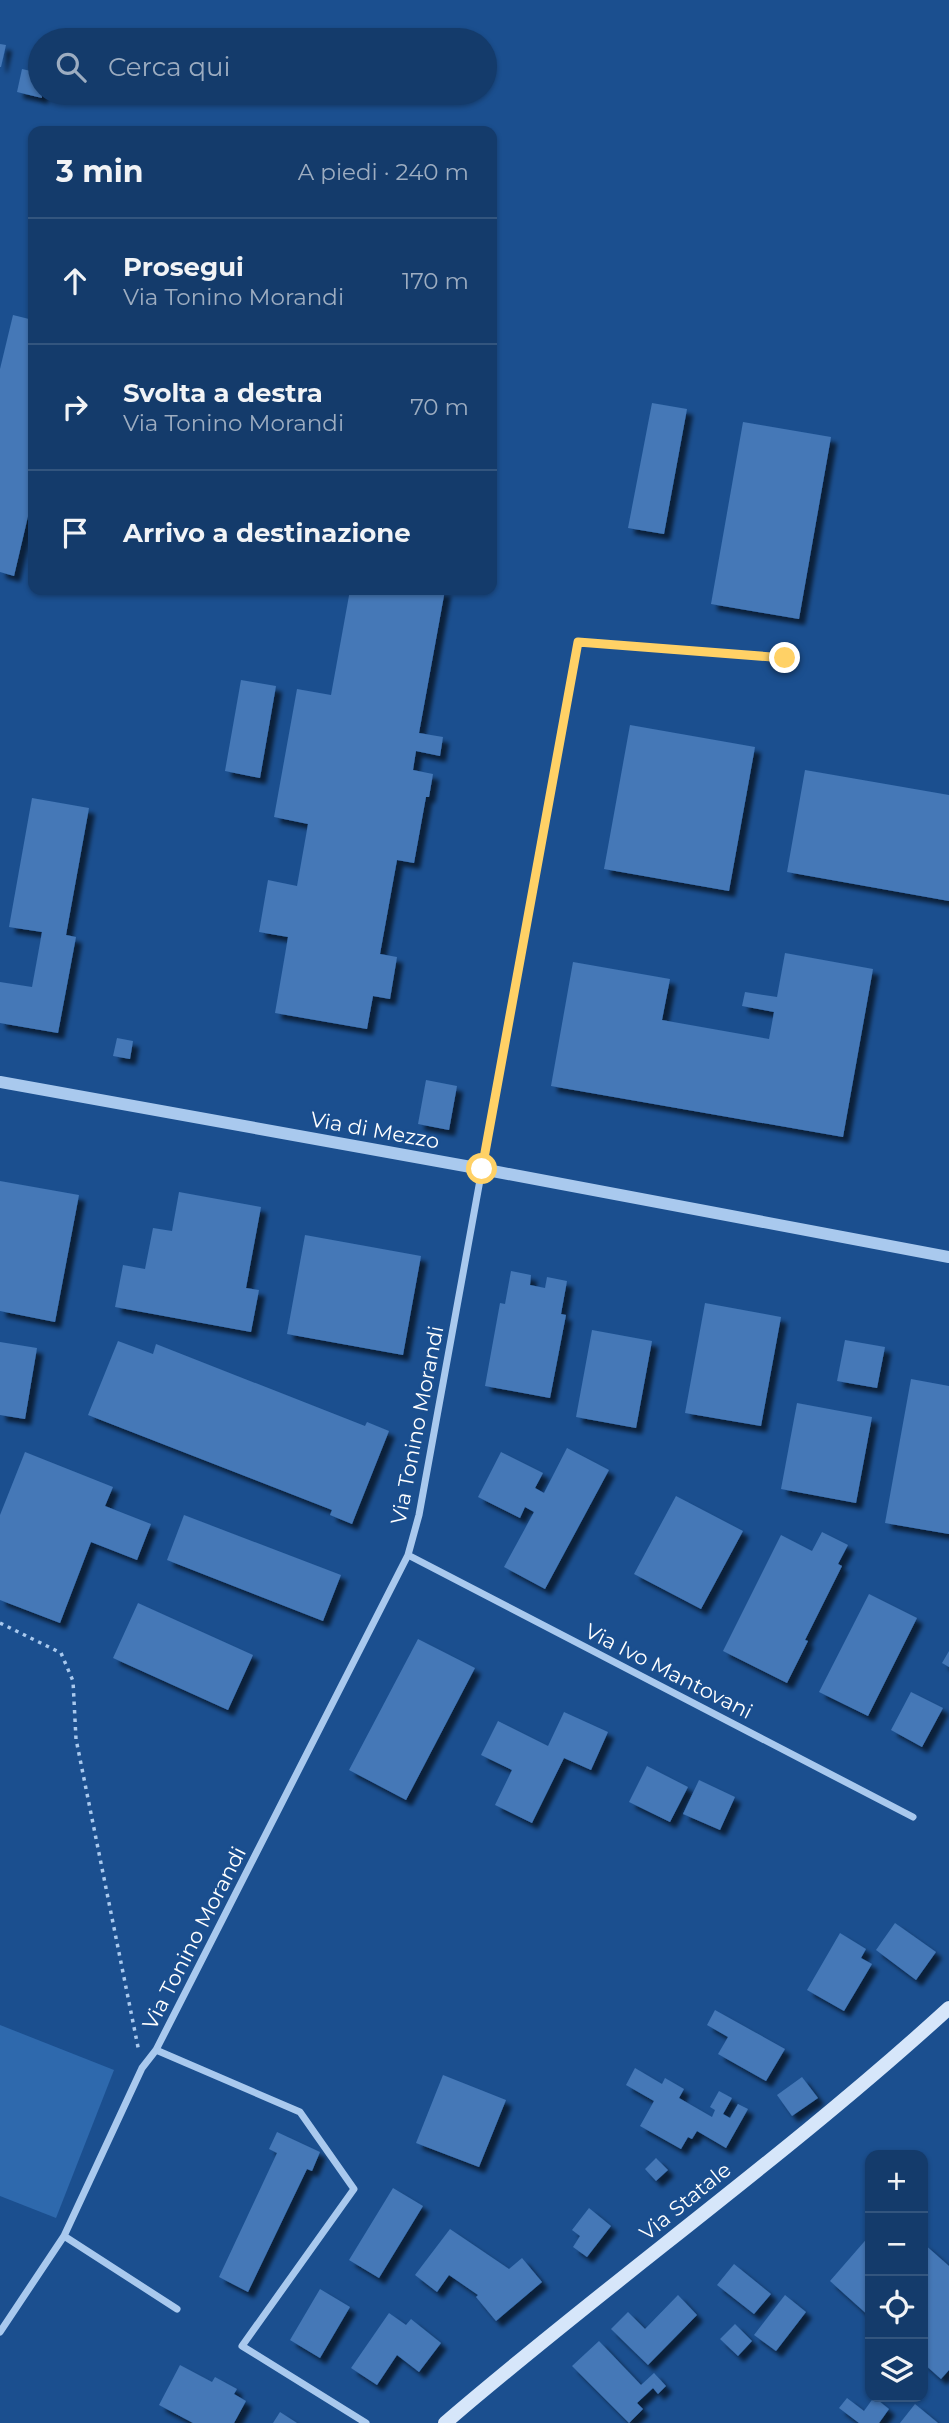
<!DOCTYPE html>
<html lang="it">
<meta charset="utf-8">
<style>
body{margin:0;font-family:Montserrat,sans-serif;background:#214673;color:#f1f3f6}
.controls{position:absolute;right:21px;bottom:21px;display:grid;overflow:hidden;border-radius:14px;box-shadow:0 2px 5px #0004}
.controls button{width:63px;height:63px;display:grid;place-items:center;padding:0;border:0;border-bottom:2px solid #33557e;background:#143b6b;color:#f1f3f6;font:35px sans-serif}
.stop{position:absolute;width:21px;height:21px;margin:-16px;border:5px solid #ffd166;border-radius:50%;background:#fff}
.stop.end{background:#ffd166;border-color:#fff;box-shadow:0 2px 7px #0008}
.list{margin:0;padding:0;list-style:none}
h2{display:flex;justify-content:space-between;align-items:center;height:91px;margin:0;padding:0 28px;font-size:30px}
h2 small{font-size:23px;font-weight:400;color:#9dadc1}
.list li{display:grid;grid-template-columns:46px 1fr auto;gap:21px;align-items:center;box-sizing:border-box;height:126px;padding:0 28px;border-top:2px solid #33557e}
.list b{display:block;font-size:26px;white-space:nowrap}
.list p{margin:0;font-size:23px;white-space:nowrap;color:#9dadc1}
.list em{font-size:23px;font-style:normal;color:#9dadc1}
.icon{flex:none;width:38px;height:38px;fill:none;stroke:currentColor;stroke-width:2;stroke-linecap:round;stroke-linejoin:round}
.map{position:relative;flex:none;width:949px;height:2423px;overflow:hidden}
.search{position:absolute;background:#143b6b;box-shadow:0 2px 5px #0004;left:28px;top:28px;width:469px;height:77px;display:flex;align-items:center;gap:18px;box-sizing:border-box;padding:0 24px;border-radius:38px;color:#9dadc1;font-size:26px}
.panel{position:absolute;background:#143b6b;box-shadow:0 2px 5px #0004;left:28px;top:126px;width:469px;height:469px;border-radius:14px}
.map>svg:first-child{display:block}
</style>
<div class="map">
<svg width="949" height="2423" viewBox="0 0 949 2423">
<defs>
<filter id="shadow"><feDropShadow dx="6" dy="6" stdDeviation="2" flood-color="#0009"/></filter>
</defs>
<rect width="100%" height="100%" fill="#1b4f8f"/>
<!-- green -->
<path fill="#2e69ad" d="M0,2025L114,2070L56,2218L0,2196Z"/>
<!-- building -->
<path fill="#4478b7" filter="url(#shadow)" d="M0,44L6,45L1,67H0Z
M22,69L40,73L42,98L17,92Z
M13,315L33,320V495L14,576L0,572V369Z
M652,403L687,409L664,534L628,528Z
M743,422L831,437L799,619L711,604Z
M350,590H445L419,733L443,737L440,756L416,751L413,770L433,774L429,797H426L414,863L397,860L380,954L397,957L390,999L373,996L367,1029L275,1013L288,937L259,932L268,880L297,886L308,824L274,817L297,689L331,695Z
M241,680L276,686L260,778L225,771Z
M630,725L755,747L729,891L604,869Z
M805,770L949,795V901L787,872Z
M32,798L89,808L66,935L76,937L58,1033L0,1023V982L32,987L42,932L9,927Z
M785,953L873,969L843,1137L551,1086L573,962L670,979L662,1020L769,1039L774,1012L742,1006L745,992L777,997Z
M117,1038L133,1041L130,1059L113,1056Z
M426,1080L457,1086L449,1130L418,1124Z
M0,1181L79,1195L55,1322L0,1311Z
M179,1192L261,1207L246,1288L259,1290L251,1332L115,1307L123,1265L145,1269L153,1228L172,1231Z
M305,1235L421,1256L403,1355L287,1334Z
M511,1271L531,1275L530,1285L545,1288L547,1277L567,1281L561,1314L566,1315L550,1398L485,1386L500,1303L505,1304Z
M705,1303L781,1317L761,1426L685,1413Z
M592,1330L652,1341L636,1428L576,1417Z
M845,1340L885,1347L877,1388L837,1381Z
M118,1341L153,1354L156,1344L365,1426L367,1422L389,1431L352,1524L330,1515L332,1510L88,1415Z
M0,1342L37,1348L25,1419L0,1415Z
M911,1379L949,1386V1534L885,1523Z
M797,1403L872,1417L856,1503L781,1489Z
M567,1448L609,1470L545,1589L504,1567L534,1512L525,1507L520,1518L478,1497L501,1452L543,1473L535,1488L544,1493Z
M25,1452L113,1487L105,1506L151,1524L137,1560L91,1542L60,1623L0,1600V1515Z
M676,1496L743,1531L701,1609L634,1574Z
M184,1515L341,1575L323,1621L167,1560Z
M822,1532L848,1545L838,1564L842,1566L805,1640L808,1641L787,1683L723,1651L781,1535L812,1551Z
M869,1594L917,1618L868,1716L819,1692Z
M138,1603L253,1655L228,1710L113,1658Z
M418,1639L475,1668L406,1800L349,1770Z
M949,1651V1667L942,1663Z
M911,1692L943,1708L922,1747L891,1730Z
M564,1712L608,1732L591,1770L564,1758L532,1823L495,1805L512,1770L481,1755L498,1721L548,1746Z
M647,1766L688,1787L670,1822L629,1802Z
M699,1780L735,1797L720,1830L683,1814Z
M895,1923L936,1952L916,1980L876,1950Z
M840,1933L866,1949L861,1958L872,1964L844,2011L807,1990Z
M715,2010L785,2049L766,2081L718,2054L728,2037L707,2025Z
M635,2068L662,2084L665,2078L684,2089L679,2098L712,2117L715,2110L710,2107L719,2091L732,2098L723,2114L730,2118L738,2104L748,2109L726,2148L697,2131L692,2139L688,2137L681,2149L640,2126L654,2101L626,2085Z
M443,2075L506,2100L479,2167L416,2143Z
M802,2077L818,2098L792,2116L777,2095Z
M277,2132L320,2152L312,2171L307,2169L248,2292L219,2277L277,2153L269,2149Z
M656,2158L668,2170L656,2181L645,2169Z
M393,2188L423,2206L379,2278L349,2260Z
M589,2208L611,2226L587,2257L573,2247L580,2236L572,2230Z
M450,2229L509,2269L522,2258L542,2282L496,2321L476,2297L478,2295L449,2275L437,2292L415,2275Z
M870,2235V2317L830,2281Z
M923,2243L949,2266V2370L941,2379L923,2363Z
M734,2264L771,2294L754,2314L717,2285Z
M320,2289L350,2307L320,2358L290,2340Z
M678,2295L697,2315L648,2365L611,2329L628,2312L645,2329Z
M785,2295L806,2312L776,2351L754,2335Z
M389,2313L406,2325L411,2319L441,2343L419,2372L397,2355L377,2385L351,2368Z
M735,2324L752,2341L738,2356L720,2339Z
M599,2341L641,2385L654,2373L666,2386L658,2394L653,2388L637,2403L643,2409L629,2423L572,2366Z
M180,2365L212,2382L215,2377L237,2389L234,2394L246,2401L234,2423H193L159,2405Z
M874,2397L889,2409L879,2423H859L839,2408L847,2398L864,2411Z
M915,2404L938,2423H900Z
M280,2412L297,2423H273Z"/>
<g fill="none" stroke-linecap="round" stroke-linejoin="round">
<!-- path -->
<path stroke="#a9c9ee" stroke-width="3.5" stroke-dasharray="3.5 5" stroke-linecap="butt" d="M0,1623L61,1653L73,1681L76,1739L139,2052"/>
<!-- minor -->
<path stroke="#a9c9ee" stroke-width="7" d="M408,1555L913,1817
M156,2050L300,2112L354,2189L242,2346L366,2423
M64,2236L177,2309
M0,2332L64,2236L142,2068L156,2050L408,1555L419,1515L578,642L785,658"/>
<!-- tertiary -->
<path stroke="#a9c9ee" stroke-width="12" d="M0,1082L482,1169L949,1257"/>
<!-- secondary -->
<path stroke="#d6e6fa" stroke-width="14" d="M445,2423C610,2281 788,2155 949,2008"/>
</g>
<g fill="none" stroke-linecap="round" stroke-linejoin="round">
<!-- route -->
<path stroke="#ffd166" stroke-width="9" d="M482,1169L578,642L785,658"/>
</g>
<g text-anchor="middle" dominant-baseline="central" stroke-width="5" stroke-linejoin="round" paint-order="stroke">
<!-- street labels -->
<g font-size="21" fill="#fff" stroke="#1b4f8f">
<text transform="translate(375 1130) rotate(10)">Via di Mezzo</text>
<text transform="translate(417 1425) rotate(-79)">Via Tonino Morandi</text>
<text transform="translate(669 1671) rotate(27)">Via Ivo Mantovani</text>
<text transform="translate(194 1938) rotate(-63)">Via Tonino Morandi</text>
<text transform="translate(685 2201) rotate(-39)">Via Statale</text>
</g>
</g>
</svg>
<div class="controls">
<button>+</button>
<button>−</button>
<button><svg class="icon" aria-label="locate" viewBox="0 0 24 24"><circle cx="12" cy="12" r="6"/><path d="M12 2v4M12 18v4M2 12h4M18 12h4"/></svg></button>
<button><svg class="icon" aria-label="layers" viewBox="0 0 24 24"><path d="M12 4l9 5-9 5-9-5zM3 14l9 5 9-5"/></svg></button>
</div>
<div class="stop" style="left:482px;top:1169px"></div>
<div class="stop end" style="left:785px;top:658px"></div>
<div class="search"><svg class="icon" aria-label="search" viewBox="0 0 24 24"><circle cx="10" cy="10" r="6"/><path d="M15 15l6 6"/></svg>Cerca qui</div>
<section class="panel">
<h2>3 min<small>A piedi · 240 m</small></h2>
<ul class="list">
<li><svg class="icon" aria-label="ahead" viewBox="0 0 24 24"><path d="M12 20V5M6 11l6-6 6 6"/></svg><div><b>Prosegui</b><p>Via Tonino Morandi</p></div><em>170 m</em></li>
<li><svg class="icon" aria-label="right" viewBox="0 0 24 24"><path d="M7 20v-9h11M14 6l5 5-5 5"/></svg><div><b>Svolta a destra</b><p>Via Tonino Morandi</p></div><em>70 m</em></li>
<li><svg class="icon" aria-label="arrive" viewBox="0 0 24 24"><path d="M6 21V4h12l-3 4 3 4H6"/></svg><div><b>Arrivo a destinazione</b></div></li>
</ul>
</section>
</div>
